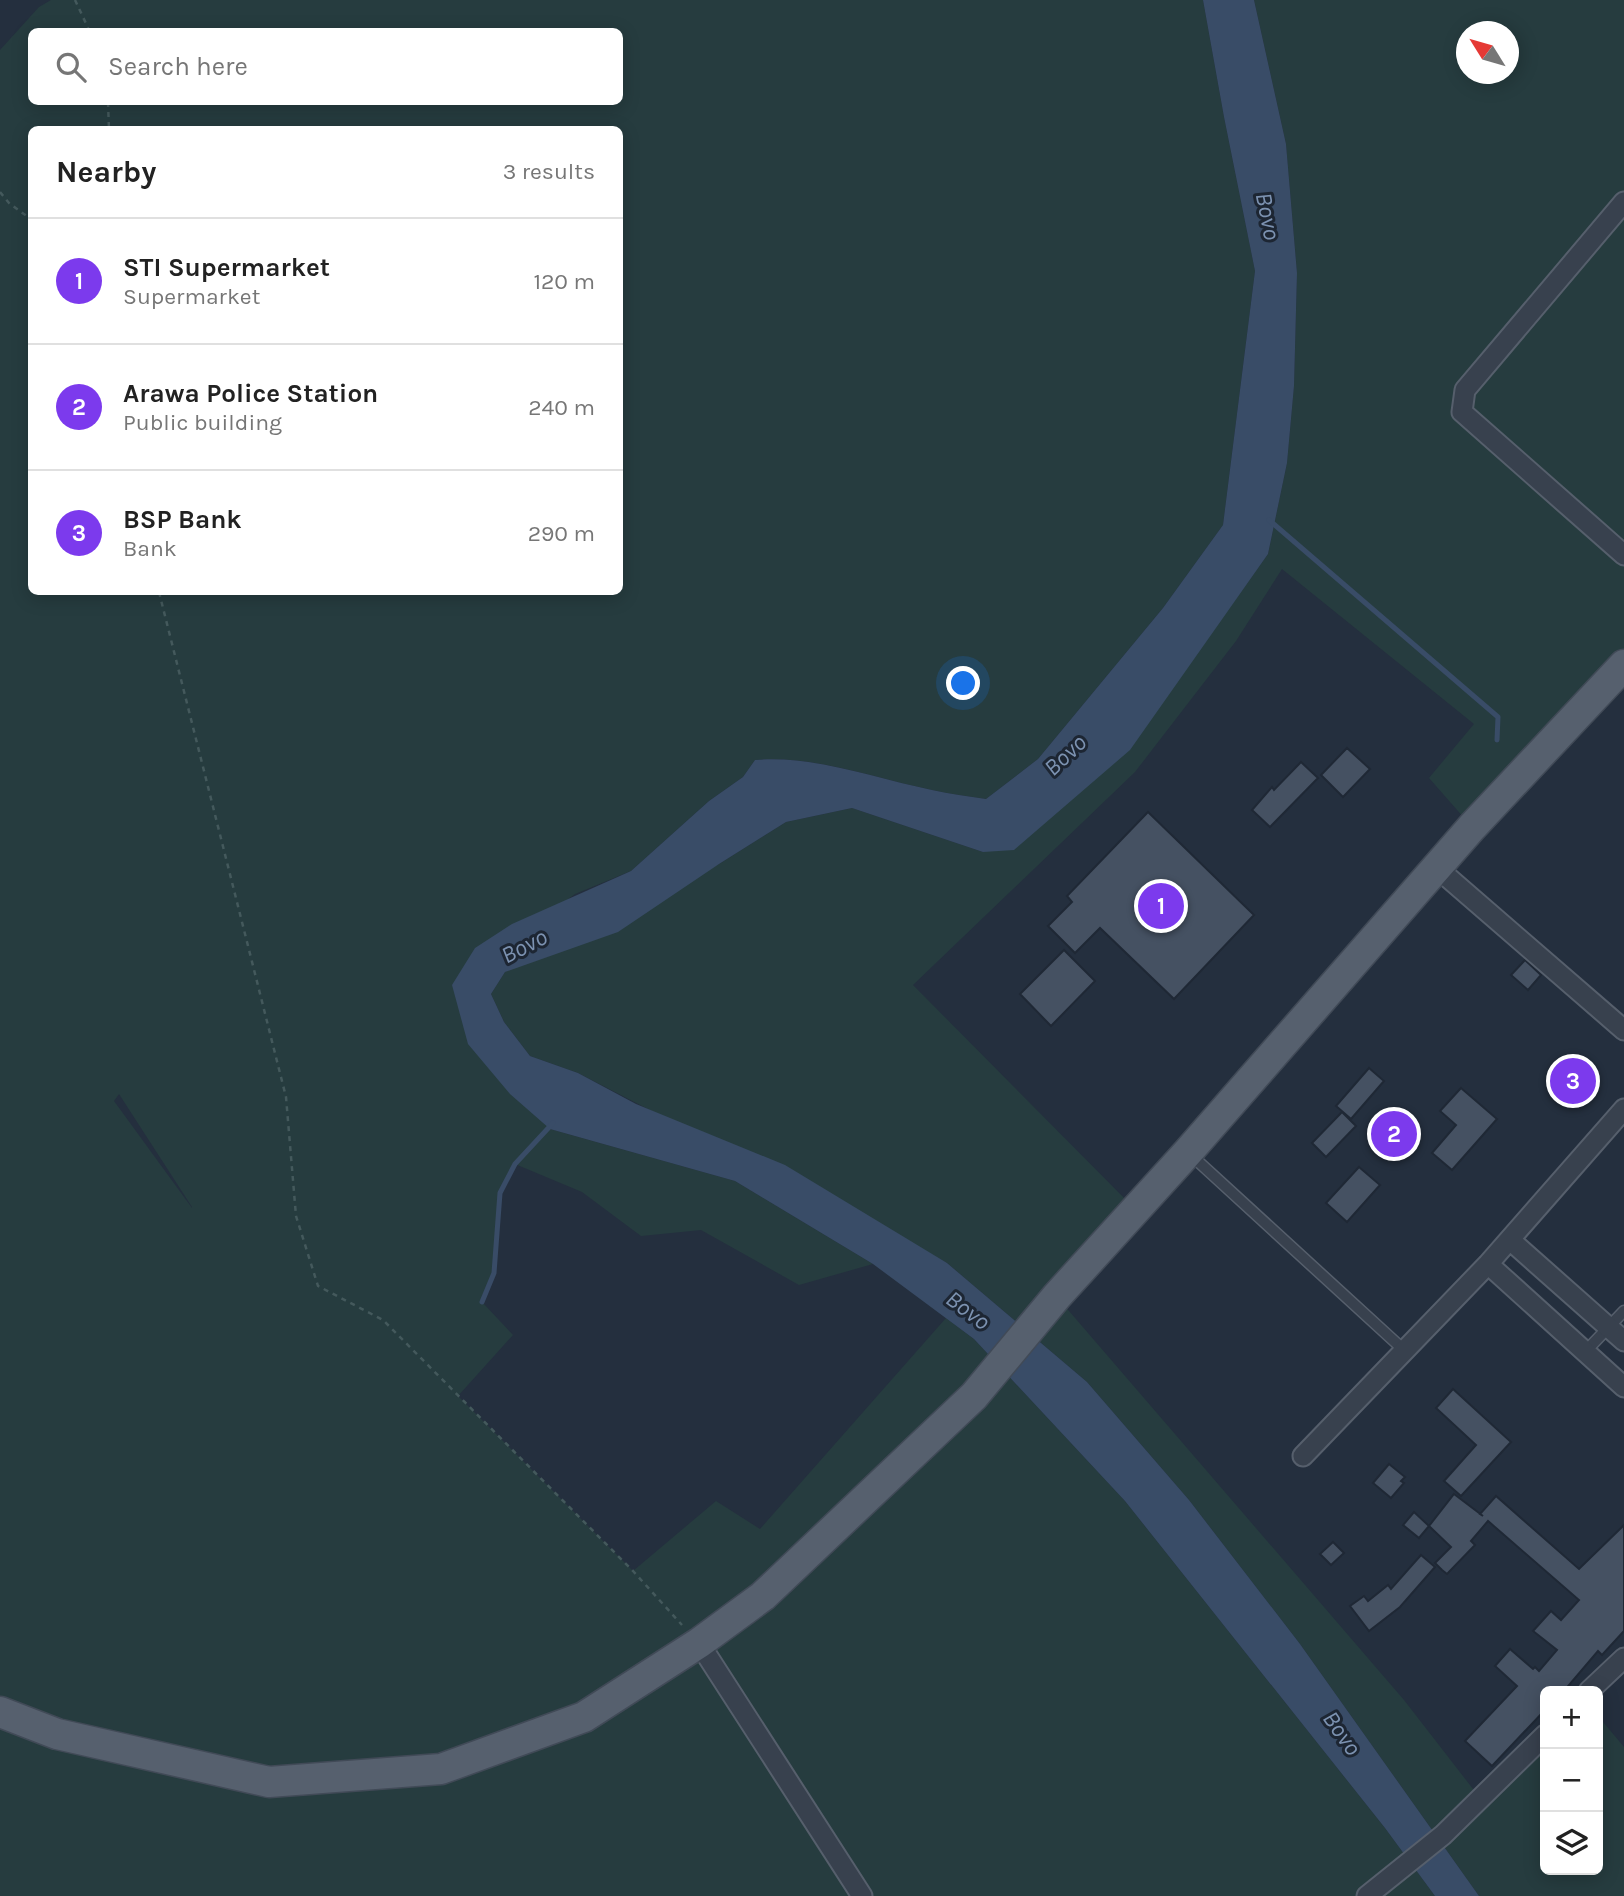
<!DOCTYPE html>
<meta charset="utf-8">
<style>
body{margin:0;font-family:Karla,sans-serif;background:#f2f2f2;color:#222}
.controls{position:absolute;right:21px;bottom:21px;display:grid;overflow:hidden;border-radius:10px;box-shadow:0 4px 18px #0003}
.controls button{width:63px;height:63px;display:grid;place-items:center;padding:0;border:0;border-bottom:2px solid #e0e0e0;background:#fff;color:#222;font:35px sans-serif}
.compass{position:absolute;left:1456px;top:21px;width:63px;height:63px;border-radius:50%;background:#fff;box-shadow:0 4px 18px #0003;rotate:307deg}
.you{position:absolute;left:964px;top:684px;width:24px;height:24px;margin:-18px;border:5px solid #fff;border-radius:50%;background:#1a73e8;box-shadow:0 0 0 10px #1a73e833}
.badge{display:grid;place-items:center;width:46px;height:46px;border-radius:50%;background:#7c3aed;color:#fff;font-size:23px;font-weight:700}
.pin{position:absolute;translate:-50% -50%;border:4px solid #fff;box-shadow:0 2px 7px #0006}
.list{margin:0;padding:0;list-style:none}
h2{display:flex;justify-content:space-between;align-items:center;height:91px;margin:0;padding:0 28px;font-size:30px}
h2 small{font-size:23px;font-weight:400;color:#767676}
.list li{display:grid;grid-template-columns:46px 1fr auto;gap:21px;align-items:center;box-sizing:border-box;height:126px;padding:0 28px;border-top:2px solid #e0e0e0}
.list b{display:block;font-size:26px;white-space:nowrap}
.list p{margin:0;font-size:23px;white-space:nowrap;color:#767676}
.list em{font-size:23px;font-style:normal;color:#767676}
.icon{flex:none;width:38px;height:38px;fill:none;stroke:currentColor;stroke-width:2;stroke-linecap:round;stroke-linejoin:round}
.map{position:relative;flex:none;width:1624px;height:1896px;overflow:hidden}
.search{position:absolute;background:#fff;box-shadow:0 4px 18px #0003;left:28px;top:28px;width:595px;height:77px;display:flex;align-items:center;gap:18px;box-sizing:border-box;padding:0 24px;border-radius:10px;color:#767676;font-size:26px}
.panel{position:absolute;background:#fff;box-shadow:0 4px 18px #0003;left:28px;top:126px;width:595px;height:469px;border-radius:10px}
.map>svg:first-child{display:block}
</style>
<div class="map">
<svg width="1624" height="1896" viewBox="0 0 1624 1896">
<rect width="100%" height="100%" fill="#242f3e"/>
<!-- green -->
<path fill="#263c3f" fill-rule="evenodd" d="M51,0H1203L1224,117L1255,271L1223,525L1163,608L1038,759L986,799C968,796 950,794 932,790C874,778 815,755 755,760L743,777L709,801L631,871L575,894L452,985L550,1129L735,1181L873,1264L799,1285L701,1230L641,1236L582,1192L515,1164L500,1193L494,1273L482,1302L513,1335L458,1396L633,1571L716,1501L760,1529L946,1318L974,1339L1125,1501L1385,1828L1435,1896H0V50L39,7ZM32,32H620V102H32ZM32,130H620V592H32ZM119,1094L192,1207V1208L114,1101Z
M1254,0H1624V665L1472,827L1429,778L1474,724L1282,569L1236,641L1135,772L913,985L1135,1209L1057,1297L1404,1700L1480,1798L1545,1735V1870H1598V1716L1624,1747V1896H1479L1300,1644L1189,1500L1087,1382L947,1263L578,1073L530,1056L504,1022L491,994L505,972L719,864L786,822L852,808L983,852L1228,610L1268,554L1287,463L1294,386L1297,273L1286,144ZM1466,32H1508V74H1466Z"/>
<!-- water -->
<path fill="#394c67" d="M1203,0H1254L1286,144L1297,273L1294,386L1287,463L1268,554L1130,750L1014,850L983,852L852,808L786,822L719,864L618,932L505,972L491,994L504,1022L530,1056L578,1073L636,1104L785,1165L947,1263L1087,1382L1189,1500L1300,1644L1479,1896H1435L1385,1828L1125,1501L974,1339L873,1264L735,1181L550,1129L510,1094L468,1044L452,985L475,948L512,924L631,871L709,801L743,777L755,760C814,755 874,778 932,790C950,794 968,796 986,799L1038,759L1163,608L1223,525L1255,271L1224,117Z"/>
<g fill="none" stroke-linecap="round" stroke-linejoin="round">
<!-- stream -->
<path stroke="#394c67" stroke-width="5" d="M1269,520L1498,717L1497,740
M482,1302L494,1273L500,1193L515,1164L553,1123"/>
</g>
<!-- building -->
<path fill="#455162" stroke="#1f2835" stroke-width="2" d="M1347,748L1370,769L1343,797L1321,775Z
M1301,762L1318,778L1270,827L1252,810L1272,787L1274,790Z
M1148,812L1254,915L1174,999L1100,928L1075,953L1048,926L1072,902L1067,896Z
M1064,950L1095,981L1051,1026L1020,994Z
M1525,960L1541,975L1528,990L1511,975Z
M1369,1068L1384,1081L1351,1119L1336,1106Z
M1461,1088L1497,1119L1452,1170L1432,1153L1456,1125L1440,1111Z
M1342,1112L1356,1126L1326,1157L1312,1143Z
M1359,1167L1380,1185L1347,1222L1326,1203Z
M1453,1389L1511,1442L1461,1496L1444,1481L1476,1445L1436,1408Z
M1389,1464L1405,1477L1401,1481L1404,1483L1391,1498L1373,1483Z
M1454,1494L1483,1516L1480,1514L1496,1496L1579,1569L1624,1525V1631L1602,1655L1598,1651L1564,1691H1545V1710L1492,1766L1465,1741L1517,1686L1495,1666L1510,1649L1533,1669L1535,1667L1539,1671L1557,1650L1533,1631L1551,1611L1561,1620L1579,1600L1488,1521L1471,1541L1475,1545L1447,1574L1442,1570L1435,1563L1451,1547L1429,1526Z
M1414,1512L1429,1526L1419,1538L1403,1525Z
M1333,1542L1344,1553L1331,1565L1320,1554Z
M1421,1555L1435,1567L1400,1607L1369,1631L1350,1606L1364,1596L1368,1601L1388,1585L1391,1589Z"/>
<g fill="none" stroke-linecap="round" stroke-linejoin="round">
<!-- lane casing -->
<g stroke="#565f6c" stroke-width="13">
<path id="lane" d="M1191,1155L1405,1351
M1585,1352L1624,1311"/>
</g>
<!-- street casing -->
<g stroke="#565f6c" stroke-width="23">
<path id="street" d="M1624,202L1465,390L1462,412L1624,555
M1437,868L1624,1030
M1510,1240L1624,1341
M1488,1264L1624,1387
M1303,1456L1488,1264L1624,1109
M699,1643L862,1896
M1589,1691L1624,1658
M1367,1896L1443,1835L1545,1735"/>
</g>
<!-- primary casing -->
<g stroke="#414a57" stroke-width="33">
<path id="primary" d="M0,1712L57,1734L269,1782L441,1769L584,1717L699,1643L763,1596L974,1396L1057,1296L1188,1152L1472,827L1624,665"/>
</g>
<!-- path -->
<path stroke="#44595c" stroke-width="2.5" stroke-dasharray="5 5" stroke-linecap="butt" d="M75,0L90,32
M108,102L109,130
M0,192L9,203L32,220
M159,592L286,1097L296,1216L318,1286L383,1320L633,1571L682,1625"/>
<!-- lane -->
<use href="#lane" stroke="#38414e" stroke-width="10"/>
<!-- street -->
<use href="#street" stroke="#38414e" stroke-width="19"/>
<!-- primary -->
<use href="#primary" stroke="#56606e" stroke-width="30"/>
</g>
<g text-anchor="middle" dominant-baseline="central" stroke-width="6" stroke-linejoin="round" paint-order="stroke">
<!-- water labels -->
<g font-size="24" font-style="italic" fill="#7c92b1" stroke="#1d2633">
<text transform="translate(1268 216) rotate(79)">Bovo</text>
<text transform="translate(1065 755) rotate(-43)">Bovo</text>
<text transform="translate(524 946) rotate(-27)">Bovo</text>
<text transform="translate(968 1310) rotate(37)">Bovo</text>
<text transform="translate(1342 1733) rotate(55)">Bovo</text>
</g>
</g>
</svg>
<div class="controls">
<button>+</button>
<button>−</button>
<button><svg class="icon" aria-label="layers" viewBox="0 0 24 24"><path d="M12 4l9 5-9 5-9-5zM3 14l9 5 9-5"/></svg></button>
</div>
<svg class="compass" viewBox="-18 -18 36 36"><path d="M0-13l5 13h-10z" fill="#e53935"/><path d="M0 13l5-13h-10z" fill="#767676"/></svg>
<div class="you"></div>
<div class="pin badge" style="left:1161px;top:906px">1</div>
<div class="pin badge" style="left:1394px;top:1134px">2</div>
<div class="pin badge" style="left:1573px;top:1081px">3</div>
<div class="search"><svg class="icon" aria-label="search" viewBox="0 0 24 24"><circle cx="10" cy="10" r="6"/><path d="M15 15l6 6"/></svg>Search here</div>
<section class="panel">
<h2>Nearby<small>3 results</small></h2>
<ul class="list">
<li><span class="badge">1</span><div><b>STI Supermarket</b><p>Supermarket</p></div><em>120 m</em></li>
<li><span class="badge">2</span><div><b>Arawa Police Station</b><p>Public building</p></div><em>240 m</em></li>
<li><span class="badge">3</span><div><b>BSP Bank</b><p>Bank</p></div><em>290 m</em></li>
</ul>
</section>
</div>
